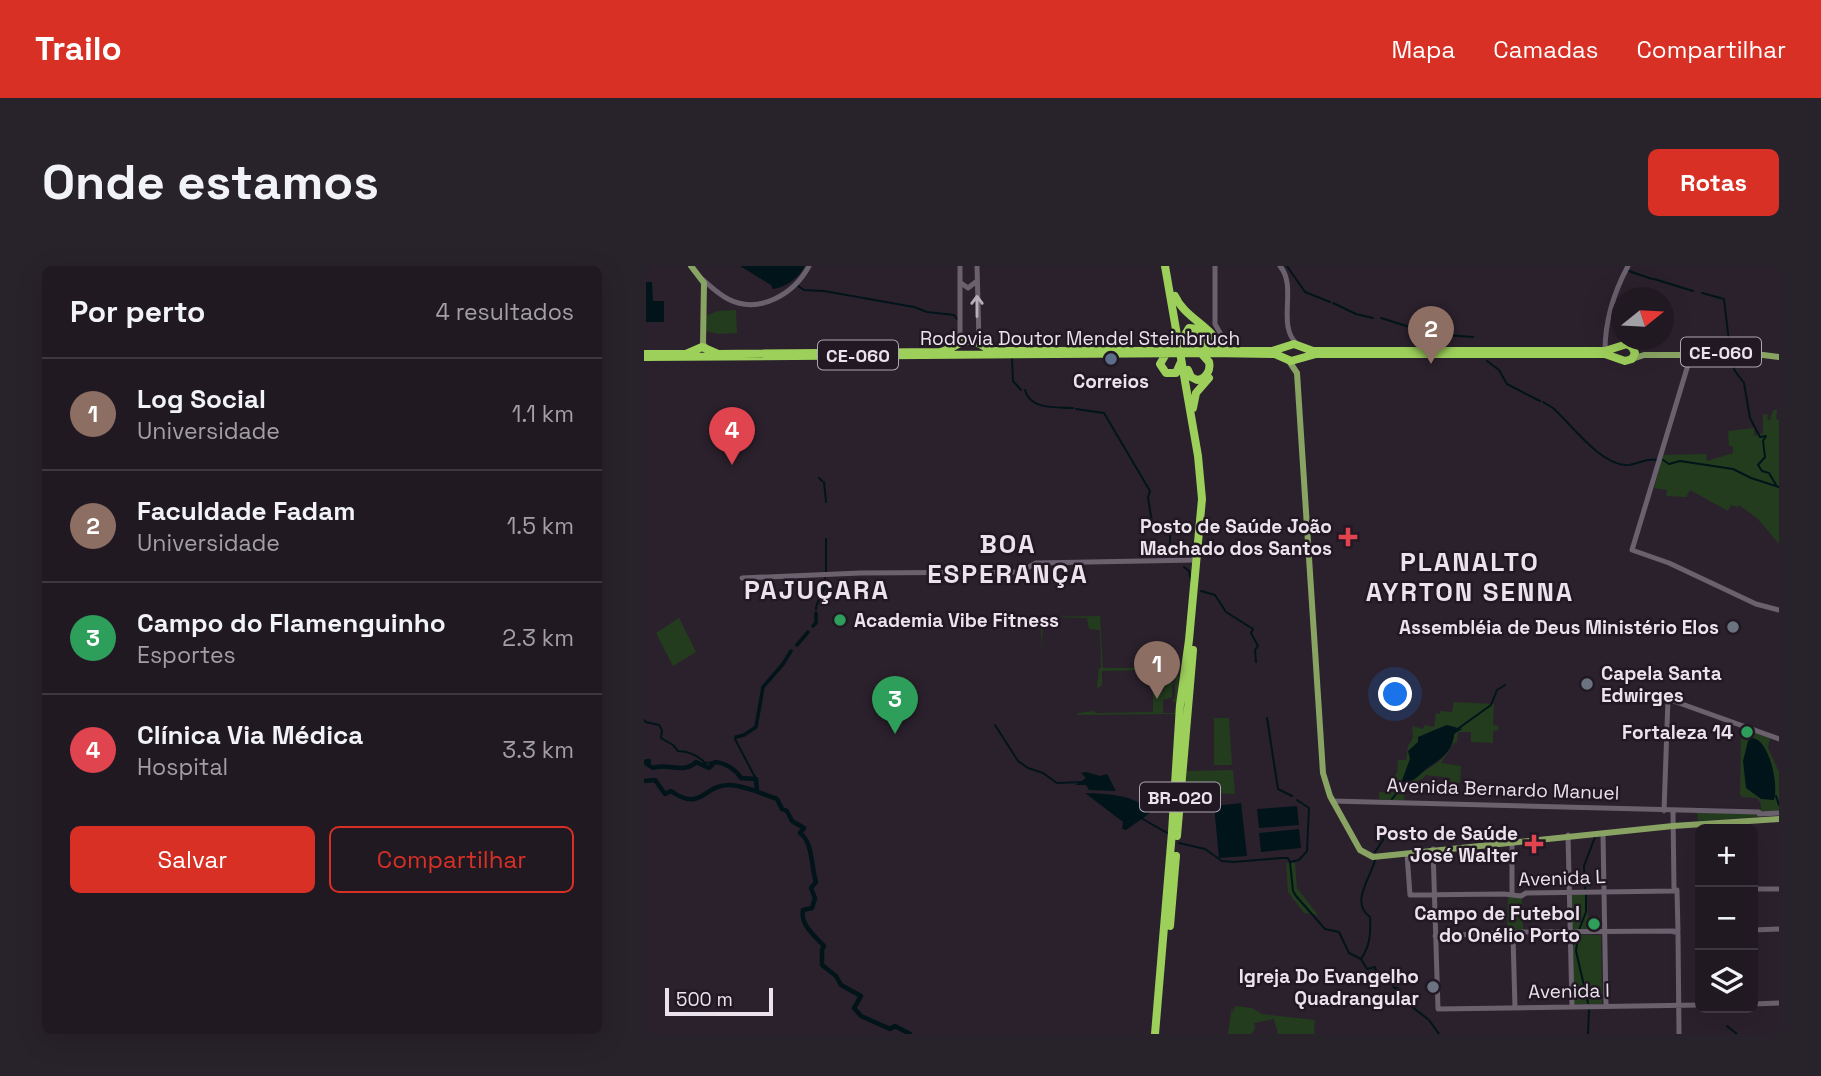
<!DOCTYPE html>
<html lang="pt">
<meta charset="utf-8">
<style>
body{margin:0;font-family:"Space Grotesk",sans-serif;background:#28222a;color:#f1f3f6}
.controls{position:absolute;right:21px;bottom:21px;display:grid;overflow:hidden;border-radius:10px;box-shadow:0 7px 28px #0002}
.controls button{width:63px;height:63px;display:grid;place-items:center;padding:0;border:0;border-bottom:2px solid #3d3840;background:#201922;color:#f1f3f6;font:35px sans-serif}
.compass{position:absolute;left:967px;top:21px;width:63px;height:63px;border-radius:50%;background:#201922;box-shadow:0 7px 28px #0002;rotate:72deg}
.scale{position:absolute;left:21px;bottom:18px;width:108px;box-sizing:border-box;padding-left:7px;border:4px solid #eae3ec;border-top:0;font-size:19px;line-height:24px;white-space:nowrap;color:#eae3ec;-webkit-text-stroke:5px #221824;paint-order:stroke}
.you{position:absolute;left:752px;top:429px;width:24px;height:24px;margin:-18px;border:5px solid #fff;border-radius:50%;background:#1a73e8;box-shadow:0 0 0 10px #1a73e833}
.badge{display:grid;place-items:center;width:46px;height:46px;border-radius:50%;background:#d93025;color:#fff;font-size:23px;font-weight:700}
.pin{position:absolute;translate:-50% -58px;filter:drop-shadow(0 2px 4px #0008)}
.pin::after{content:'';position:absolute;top:37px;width:24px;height:21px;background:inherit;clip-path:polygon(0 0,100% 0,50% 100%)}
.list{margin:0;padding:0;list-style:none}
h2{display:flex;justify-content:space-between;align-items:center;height:91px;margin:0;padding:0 28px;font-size:30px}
h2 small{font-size:23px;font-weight:400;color:#a2a0a5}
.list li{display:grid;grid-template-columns:46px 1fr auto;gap:21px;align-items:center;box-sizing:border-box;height:112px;padding:0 28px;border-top:2px solid #3d3840}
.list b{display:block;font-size:26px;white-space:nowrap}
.list p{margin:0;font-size:23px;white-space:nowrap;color:#a2a0a5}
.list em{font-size:23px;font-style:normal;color:#a2a0a5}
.actions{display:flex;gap:14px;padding:21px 28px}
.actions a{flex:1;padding:16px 0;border:2px solid #d93025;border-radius:10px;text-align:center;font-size:24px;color:#d93025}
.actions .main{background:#d93025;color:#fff}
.icon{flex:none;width:38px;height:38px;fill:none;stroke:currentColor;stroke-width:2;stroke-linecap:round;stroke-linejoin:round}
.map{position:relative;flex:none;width:1135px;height:768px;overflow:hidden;border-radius:10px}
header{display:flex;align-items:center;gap:42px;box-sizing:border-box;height:98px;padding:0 35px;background:#d93025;color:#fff}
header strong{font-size:33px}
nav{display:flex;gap:38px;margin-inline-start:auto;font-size:24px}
.intro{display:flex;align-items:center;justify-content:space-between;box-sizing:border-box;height:168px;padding:0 42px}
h1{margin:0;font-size:49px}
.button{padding:18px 32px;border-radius:10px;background:#d93025;color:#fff;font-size:24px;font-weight:700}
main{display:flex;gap:42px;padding:0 42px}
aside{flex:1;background:#201922;border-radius:10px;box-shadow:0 7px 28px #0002}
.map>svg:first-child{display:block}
</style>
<header>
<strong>Trailo</strong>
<nav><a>Mapa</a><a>Camadas</a><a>Compartilhar</a></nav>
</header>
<div class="intro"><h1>Onde estamos</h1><a class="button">Rotas</a></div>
<main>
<aside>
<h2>Por perto<small>4 resultados</small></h2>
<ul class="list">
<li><span class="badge" style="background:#8d6e63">1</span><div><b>Log Social</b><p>Universidade</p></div><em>1.1 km</em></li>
<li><span class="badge" style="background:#8d6e63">2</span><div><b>Faculdade Fadam</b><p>Universidade</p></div><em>1.5 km</em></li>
<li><span class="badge" style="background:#2e9e5b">3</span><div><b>Campo do Flamenguinho</b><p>Esportes</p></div><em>2.3 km</em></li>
<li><span class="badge" style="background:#e0444e">4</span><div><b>Clínica Via Médica</b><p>Hospital</p></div><em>3.3 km</em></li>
</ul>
<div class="actions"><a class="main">Salvar</a><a>Compartilhar</a></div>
</aside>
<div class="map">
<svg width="1135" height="768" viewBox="0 0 1135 768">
<rect width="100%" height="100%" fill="#2b212d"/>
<!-- green -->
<path fill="#233c1e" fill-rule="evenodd" d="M92,44L93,67L75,68L61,65V50L74,45Z
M1129,144H1133L1132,153L1135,154V278L1113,252L1095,239L1094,241L1087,239L1084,245L1046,224L1042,231L1022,230L1023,224L1010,222L1019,189L1062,188L1063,195L1089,187V180H1085L1084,165L1110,162V170L1119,167V148L1124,149L1123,154H1126Z
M456,350L459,402H517V414L525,408L526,405L528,408L507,423L506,404L458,405V420L453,422L455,402H457L456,366L455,364L445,363L443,352L399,351L398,384L396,351Z
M35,352L52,386L29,400L12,367Z
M533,408L535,410L532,448L434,449V447L449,445L452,447L509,446V426L516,421L520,425V418L523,419L527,413L528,418L530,415V419H528V431L519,434V447H530L532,436L528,435L531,432V410Z
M810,436L850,438L849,459L854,460V464L849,465V477L827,476V466H814L813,476L810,477L797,497L817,500L816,517H807L806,512L782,509L778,513L761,519L760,535L735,533V526H749V512L753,507L754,494H762L764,480L769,472L768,460L779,463L781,459L790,461L792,447L796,448V445L808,446ZM801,460L814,463C808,471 809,480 802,488C796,497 769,513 758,515C771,486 764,472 801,460Z
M570,452H585L588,499H570Z
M1100,463L1126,472L1124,482L1135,506V546L1117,545V538L1113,532L1098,531L1096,528L1097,464Z
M589,504L591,528L541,526L543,505Z
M1053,546L1114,547V551L1054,555Z
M642,597H651L653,622L674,649L660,647L644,626Z
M928,627H943L944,651H956V665L928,666Z
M864,630L878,631L879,664L863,665Z
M928,669H957L958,738H929Z
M588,740L589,747L591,740L608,742L618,748L671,754L670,768H634L630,753L610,757L611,763L607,768H584Z"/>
<!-- water -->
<path fill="#01141a" d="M96,0H161C154,12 143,21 129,23L127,19Z
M2,16H8L9,35H20V56H2Z
M803,459L818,463L810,468C809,485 799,491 785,501C780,504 777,508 772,512C768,516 762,515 757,517L766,493L764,485L774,476V471Z
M1108,472C1125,473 1135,518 1130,534L1117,533L1102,522L1099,495L1104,475Z
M442,506L456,510L463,508L472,525L445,524L442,519H431L442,512L437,507Z
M441,527C462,528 494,528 506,547L482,564L478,563L479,556Z
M597,537L603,590L575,592L570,540Z
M653,540L655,559L615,562L613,543Z
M655,563L657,582L617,586L615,567Z"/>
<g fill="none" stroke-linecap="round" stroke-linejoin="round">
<!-- stream -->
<path stroke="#01141a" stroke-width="2" d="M643,0L661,26L686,36
M985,5L1008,13
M1010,13L1049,25
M154,20L160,24L180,25L270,41L283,46L310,49L313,53
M1058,27L1080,33L1086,84
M689,37L712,48L729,52
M737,52L788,68L829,71
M337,66L347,80H352
M354,80L366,82
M368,91L369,115L377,124
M1086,92L1091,105L1100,117L1106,152L1116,171L1122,170L1119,175L1121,191L1114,199L1118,205L1125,207L1132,219
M843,95L855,104L863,118L896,135
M381,124C386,144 412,141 429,142
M899,136L909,142C928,159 955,197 981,199C993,200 1001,191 1013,194
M432,143L460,147L506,225L504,231L508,257L526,265V279L539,282L540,293
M1019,194L1025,198L1036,195L1089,203L1107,212L1135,221
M175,212L178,215
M180,216L182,236
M540,301L545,305L547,315
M182,307V273
M557,325L571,329L582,346L609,363L607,367L614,380L611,384L612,396
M172,343C173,330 183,327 181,311
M623,452L634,523L648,530
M0,454L2,456L15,459L18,464L17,472L29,479L34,485C44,485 55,490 61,497L71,496
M351,459L374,495L384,502L399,507L413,517L440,516
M815,462L847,439L853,424L861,419
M91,473L112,513
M1132,530L1135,539
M748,533L756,523L758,516
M653,534L665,542L663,585L655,594L646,596L649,625L652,630L681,663L695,666L705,687L717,693L723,703L731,701L732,706L728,707L729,709L740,708L739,714L741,717L747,714L750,722H754L752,728L754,730L785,754L795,768
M497,552L525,568
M535,577L561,583L578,595L590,596L637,592H644L646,596
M731,586L739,574L742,561
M941,623L940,600L951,571
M935,664L942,646V628
M934,671L932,685L944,737
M717,693C726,680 727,667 726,651C706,637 726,613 731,594
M1083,760L1093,768
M944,768L945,744"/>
<!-- canal -->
<path stroke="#01141a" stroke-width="3.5" d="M169,360L172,357V347
M153,379L164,366
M92,471L100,469L112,461L119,421L139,398L147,385"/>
<!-- river -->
<path stroke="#01141a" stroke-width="4.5" d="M0,496L5,495L3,498L9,502C24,496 40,509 52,496L65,502L71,496C82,497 92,504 97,512L112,513L113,525
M0,515L11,514L21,528L27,525C58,547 59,518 86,519C103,520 118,528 133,533L138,543L143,545L148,555L160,562L156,567C169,576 167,601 172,616L167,622L171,632L168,642L159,644C156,659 171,670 180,680L178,684V699L192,710L197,719L217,730L210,742L217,750L246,763L251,760L266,768"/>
<!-- secondary -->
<path stroke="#6b606e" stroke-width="5" d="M316,0V77
M333,0L335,76
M571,0V58L580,74L582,85
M636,0C654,21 632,59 653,78
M58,13C66,20 74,28 84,33C115,49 150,28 165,0
M317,17L324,22L333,15
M961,85C961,56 970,26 984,0
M1047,89L988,284L1025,297L1112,338L1135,344
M98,312L216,307L369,306H376L392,297L552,294
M688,535L1115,546
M1020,545L1024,433L1135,473
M1029,545L1030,622
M1115,548L1135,547
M959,568L962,740
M924,569L928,741
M868,575V626
M789,583L794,743L1056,739
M763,588L766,629L860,628L877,630L882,627L1030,625
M1109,623H1135
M1109,664L1135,663
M1030,666L1034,665L1033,624
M1034,667L1035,768
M791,670L879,666L1030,665
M869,670L871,742
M1109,738L1135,737"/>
<!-- primary -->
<path stroke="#89a363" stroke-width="6" d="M47,0L60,17L59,78L63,83
M988,93L1000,89H1119L1135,91
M645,95L653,107L679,507L686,530L716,584L729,591L1029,560L1135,553"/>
<!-- highway -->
<path stroke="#9dcf5b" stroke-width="8" d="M531,30C541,53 571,61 578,85
M539,72L545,62L554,63L563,74L562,80L557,85
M0,88H42L58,81L74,88L296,86C308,84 317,73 329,75C336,77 342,83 350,85H628L650,78L669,85H961L983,78L988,81L991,87L988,93L981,95L961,88H672L647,95L631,88L566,87L0,91
M522,88L516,98L522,107H532L537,96
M544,104L547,111L553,114C562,113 567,104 565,96L557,87
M549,142L552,127L565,112
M533,570L549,384
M526,660L532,590
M511,768L528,566L536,439L545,374L558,233L554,190L521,0"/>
</g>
<!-- one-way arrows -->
<defs><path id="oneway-shaft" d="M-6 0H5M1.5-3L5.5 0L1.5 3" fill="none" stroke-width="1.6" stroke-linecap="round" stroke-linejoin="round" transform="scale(1.75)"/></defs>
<use stroke="#b7afba" href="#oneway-shaft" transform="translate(333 40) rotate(-90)"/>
<!-- markers -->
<circle fill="#5c6f8a" stroke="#221824" stroke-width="2.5" cx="467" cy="93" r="7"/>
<g fill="#e0444e" stroke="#221824" stroke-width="2.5">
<path d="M700.5 260.5h7v7h7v7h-7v7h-7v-7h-7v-7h7z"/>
<path d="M886.5 567.5h7v7h7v7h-7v7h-7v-7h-7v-7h7z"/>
</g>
<g fill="#2e9e5b" stroke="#221824" stroke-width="2.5">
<circle cx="196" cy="354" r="7"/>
<circle cx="1103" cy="466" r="7"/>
<circle cx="950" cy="658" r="7"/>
</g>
<g fill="#6b7280" stroke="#221824" stroke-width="2.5">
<circle cx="1089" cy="361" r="7"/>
<circle cx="943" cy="418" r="7"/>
<circle cx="789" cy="721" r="7"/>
</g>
<g text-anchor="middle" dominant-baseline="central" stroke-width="5" stroke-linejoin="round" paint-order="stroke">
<!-- shield labels -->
<g fill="#221824" stroke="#aea6b0" stroke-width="2">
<rect x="1037" y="71.5" width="80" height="29" rx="5"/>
<rect x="174" y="74.5" width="80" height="29" rx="5"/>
<rect x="496" y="516.5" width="80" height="29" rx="5"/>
</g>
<g font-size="18" font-weight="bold" fill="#eae3ec">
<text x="1077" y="86">CE-060</text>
<text x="214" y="89">CE-060</text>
<text x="536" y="531">BR-020</text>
</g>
<!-- street labels -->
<g font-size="19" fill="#eae3ec" stroke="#221824">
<text x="436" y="72">Rodovia Doutor Mendel Steinbruch</text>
<text transform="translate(859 523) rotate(2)">Avenida Bernardo Manuel</text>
<text transform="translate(918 612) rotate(-2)">Avenida L</text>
<text transform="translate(925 725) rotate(-1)">Avenida I</text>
</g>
<!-- poi labels -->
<g font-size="19" font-weight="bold" fill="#eae3ec" stroke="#221824" text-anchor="end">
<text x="467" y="115" text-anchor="middle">Correios</text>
<text x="688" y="260">Posto de Saúde João<tspan x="688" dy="22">Machado dos Santos</tspan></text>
<text x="210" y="354" text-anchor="start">Academia Vibe Fitness</text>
<text x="1075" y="361">Assembléia de Deus Ministério Elos</text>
<text x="957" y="407" text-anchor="start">Capela Santa<tspan x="957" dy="22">Edwirges</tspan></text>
<text x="1089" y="466">Fortaleza 14</text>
<text x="874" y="567">Posto de Saúde<tspan x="874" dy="22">José Walter</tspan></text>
<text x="936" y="647">Campo de Futebol<tspan x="936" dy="22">do Onélio Porto</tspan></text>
<text x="775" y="710">Igreja Do Evangelho<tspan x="775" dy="22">Quadrangular</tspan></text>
</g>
<!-- district labels -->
<g font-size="26" font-weight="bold" letter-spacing="2" fill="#eae3ec" stroke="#221824">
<text x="364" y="278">BOA<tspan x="364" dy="30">ESPERANÇA</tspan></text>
<text x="826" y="296">PLANALTO<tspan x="826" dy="30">AYRTON SENNA</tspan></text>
<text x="173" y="324">PAJUÇARA</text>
</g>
</g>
</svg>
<div class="controls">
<button>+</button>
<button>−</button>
<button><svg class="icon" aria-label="layers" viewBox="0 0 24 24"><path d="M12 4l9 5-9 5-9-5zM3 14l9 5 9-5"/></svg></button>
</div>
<svg class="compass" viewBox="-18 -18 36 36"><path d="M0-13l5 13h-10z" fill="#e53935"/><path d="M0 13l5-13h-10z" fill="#a2a0a5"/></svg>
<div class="scale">500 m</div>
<div class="you"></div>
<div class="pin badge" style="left:513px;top:433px;background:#8d6e63">1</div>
<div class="pin badge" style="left:787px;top:98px;background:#8d6e63">2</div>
<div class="pin badge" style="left:251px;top:468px;background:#2e9e5b">3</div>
<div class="pin badge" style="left:88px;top:199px;background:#e0444e">4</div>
</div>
</main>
